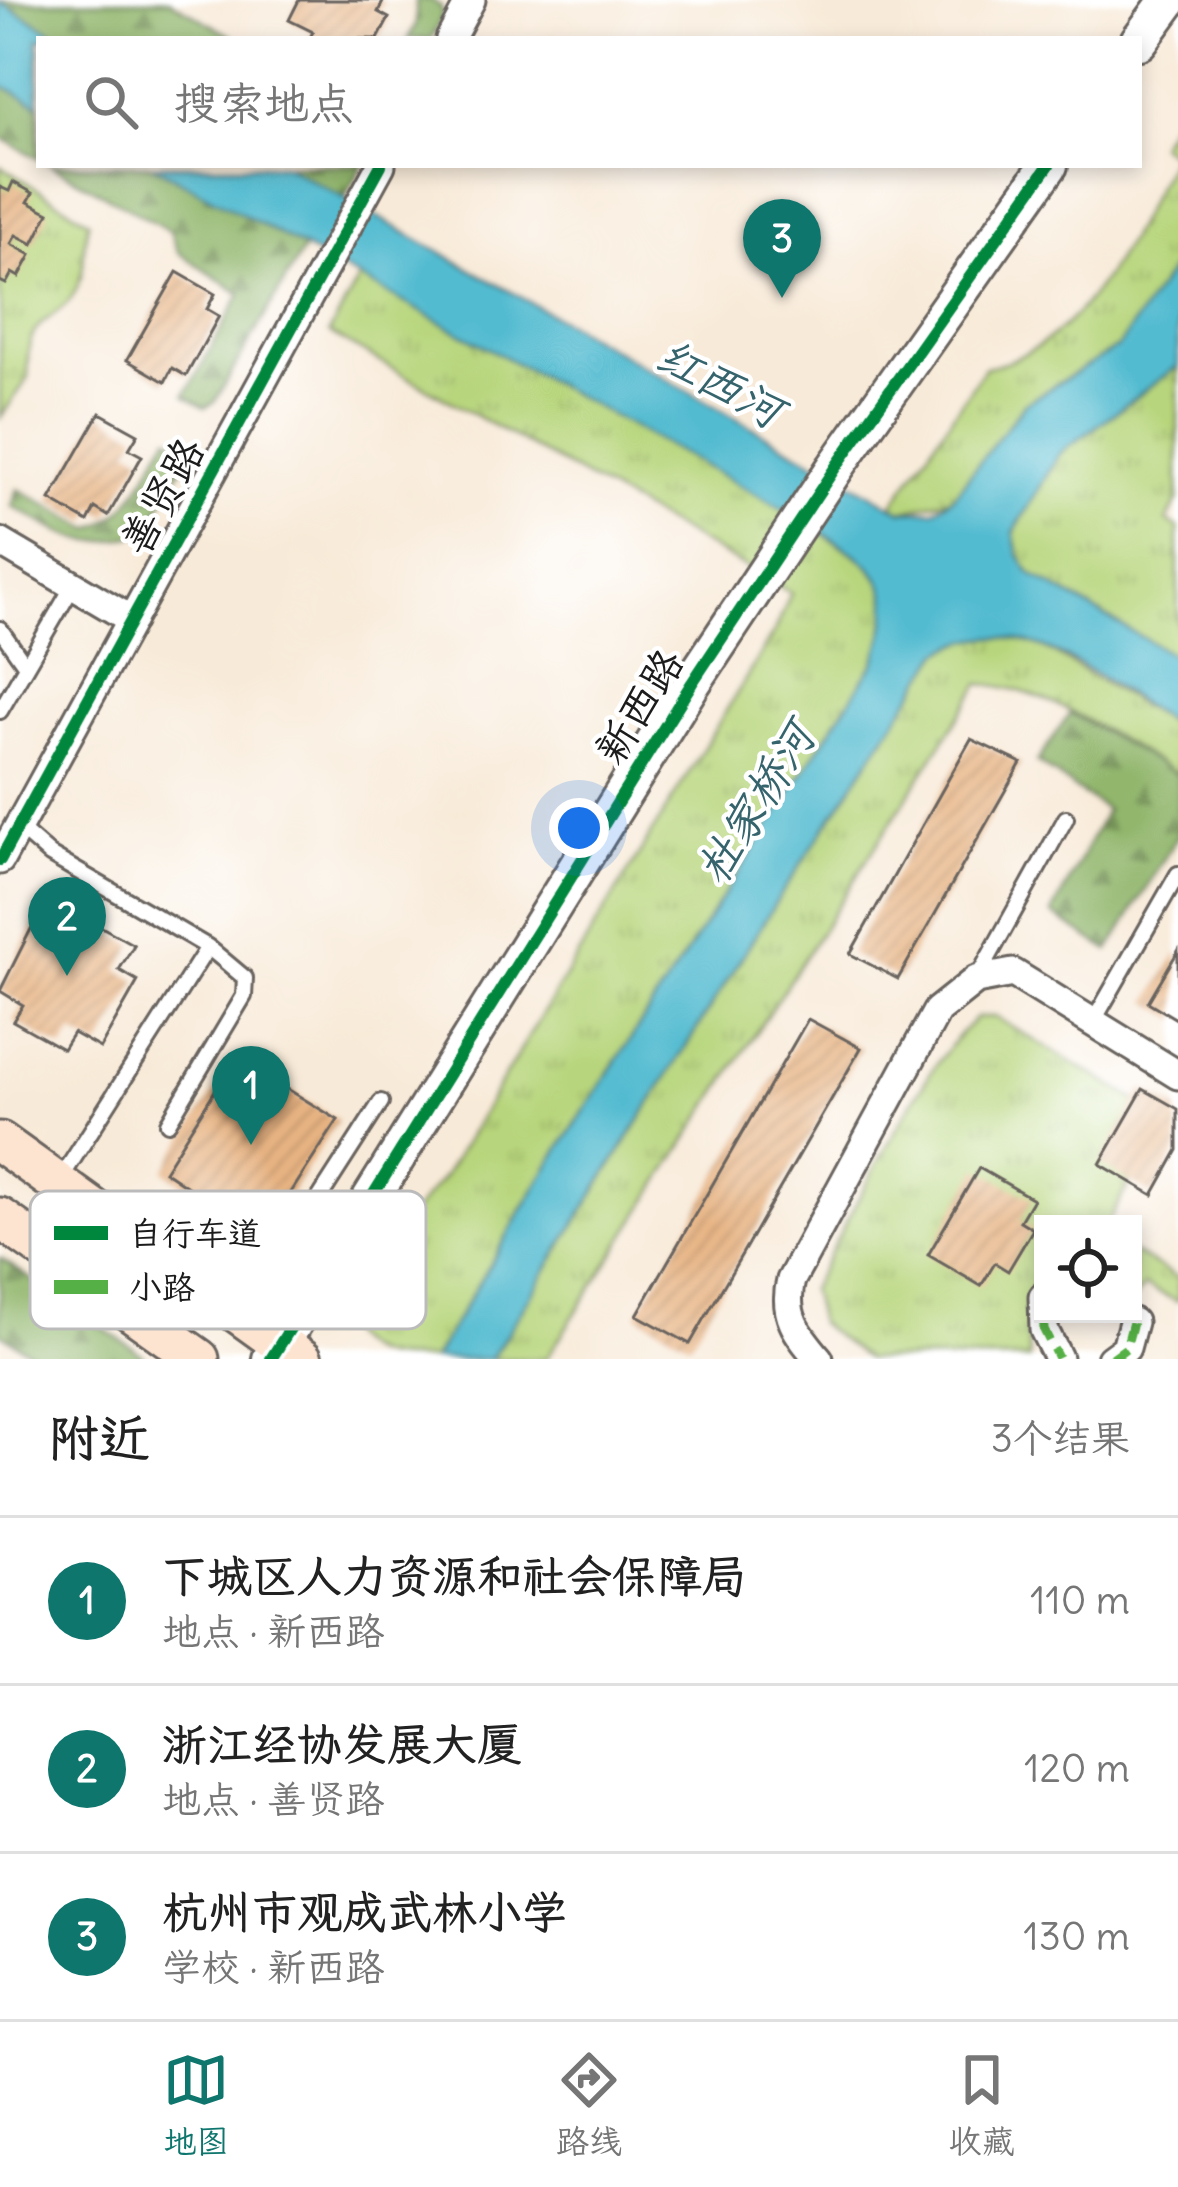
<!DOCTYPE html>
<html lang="zh">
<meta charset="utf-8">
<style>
body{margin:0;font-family:Delius,"LXGW WenKai TC",sans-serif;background:#f6f6f6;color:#222}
.controls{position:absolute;right:36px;bottom:36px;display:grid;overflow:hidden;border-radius:0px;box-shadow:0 6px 18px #0003}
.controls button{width:108px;height:108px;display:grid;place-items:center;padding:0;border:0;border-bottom:3px solid #e0e0e0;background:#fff;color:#222;font:60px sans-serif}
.you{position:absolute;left:579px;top:828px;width:42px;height:42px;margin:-30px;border:9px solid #fff;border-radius:50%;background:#1a73e8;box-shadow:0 0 0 18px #1a73e833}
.badge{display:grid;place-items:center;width:78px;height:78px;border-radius:50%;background:#0f766e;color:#fff;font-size:39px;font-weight:700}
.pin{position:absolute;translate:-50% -99px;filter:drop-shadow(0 3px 6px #0008)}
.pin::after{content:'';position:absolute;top:63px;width:42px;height:36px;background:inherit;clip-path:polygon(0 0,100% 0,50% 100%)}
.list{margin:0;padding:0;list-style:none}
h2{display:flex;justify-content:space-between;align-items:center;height:156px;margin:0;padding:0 48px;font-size:51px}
h2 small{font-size:39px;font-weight:400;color:#767676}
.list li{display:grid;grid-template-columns:78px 1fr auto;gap:36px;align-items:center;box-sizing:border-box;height:168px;padding:0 48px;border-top:3px solid #e0e0e0}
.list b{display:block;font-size:45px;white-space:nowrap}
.list p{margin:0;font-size:39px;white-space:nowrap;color:#767676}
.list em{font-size:39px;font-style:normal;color:#767676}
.icon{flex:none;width:66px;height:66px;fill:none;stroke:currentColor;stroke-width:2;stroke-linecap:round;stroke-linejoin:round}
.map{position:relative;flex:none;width:1178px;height:1359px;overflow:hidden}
.search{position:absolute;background:#fff;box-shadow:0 6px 18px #0003;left:36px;right:36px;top:36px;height:132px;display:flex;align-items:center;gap:30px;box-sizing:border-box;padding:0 42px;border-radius:0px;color:#767676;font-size:45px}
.sheet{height:660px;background:#fff}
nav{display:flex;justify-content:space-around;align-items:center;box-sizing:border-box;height:168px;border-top:3px solid #e0e0e0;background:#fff;font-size:33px;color:#767676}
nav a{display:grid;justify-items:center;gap:6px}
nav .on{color:#0f766e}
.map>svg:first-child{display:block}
</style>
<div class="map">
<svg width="1178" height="1359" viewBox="0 0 1178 1359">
<defs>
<pattern id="grass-tufts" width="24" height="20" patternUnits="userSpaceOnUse" patternTransform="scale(3)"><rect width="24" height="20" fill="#b7d57c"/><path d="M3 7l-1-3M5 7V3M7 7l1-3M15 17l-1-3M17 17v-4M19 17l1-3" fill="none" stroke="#9db66b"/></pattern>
<pattern id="forest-firs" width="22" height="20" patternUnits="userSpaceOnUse" patternTransform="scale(3)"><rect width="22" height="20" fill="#91b66c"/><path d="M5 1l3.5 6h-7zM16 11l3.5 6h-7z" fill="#769358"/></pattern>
<pattern id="building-hatch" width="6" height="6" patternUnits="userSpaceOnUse" patternTransform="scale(3)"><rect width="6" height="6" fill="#e7b382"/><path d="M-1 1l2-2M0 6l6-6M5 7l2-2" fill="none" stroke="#c69970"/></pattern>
</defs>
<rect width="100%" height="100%" fill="#fff"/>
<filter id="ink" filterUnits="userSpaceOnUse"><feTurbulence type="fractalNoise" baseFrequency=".00833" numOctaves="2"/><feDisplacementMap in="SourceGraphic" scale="24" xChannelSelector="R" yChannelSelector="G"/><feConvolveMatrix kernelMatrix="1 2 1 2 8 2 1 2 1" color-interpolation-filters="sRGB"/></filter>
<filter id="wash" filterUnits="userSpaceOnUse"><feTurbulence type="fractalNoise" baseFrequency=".004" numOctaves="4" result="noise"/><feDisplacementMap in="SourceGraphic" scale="48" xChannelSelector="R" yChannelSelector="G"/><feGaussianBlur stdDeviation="2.7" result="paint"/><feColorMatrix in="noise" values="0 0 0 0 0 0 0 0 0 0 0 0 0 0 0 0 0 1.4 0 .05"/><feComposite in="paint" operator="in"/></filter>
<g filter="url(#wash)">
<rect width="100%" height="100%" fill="#f8ead8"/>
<!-- grass -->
<path fill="url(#grass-tufts)" stroke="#6a784c" stroke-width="3" d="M1178,111V259L1141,315L1118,347L1024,404L952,498L902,511L892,506L985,367C1085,349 1129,236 1173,155L1158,144Z
M0,166L89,221C81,245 86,259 81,276C68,329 20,305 29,377L0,418Z
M361,276L796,516L874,567L890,594L889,625L874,663L553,1159L433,1359C375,1359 355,1359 332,1307L444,1176L777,627L791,593L329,333Z
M1178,366V500L1167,521L1178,528V658L1031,574L1018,555L1014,532L1059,454Z
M999,634L1040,645L1178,728V775C1118,741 1051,688 980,684L546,1359H491L776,902L940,653L964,638Z
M978,1017H995L1165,1117L1107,1224H1043V1287L1034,1283L1027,1305L1029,1359H866L818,1323L810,1289C847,1225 926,1055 978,1017Z
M1133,1252L1178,1278V1302L1144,1286L1133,1301Z"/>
<!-- forest -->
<path fill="url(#forest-firs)" stroke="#566944" stroke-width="3" d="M170,0L236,39H65L0,2Z
M416,0H432L441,7L442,17L431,39H408L416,24Z
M0,84L39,105V159L0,137Z
M51,165H152L305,247L214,403L205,407L185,395L241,294L178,252L170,231Z
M285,165H363L344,199Z
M168,436L192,450L146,531C85,555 65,535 12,506L18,489L91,529C132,515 147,472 168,436Z
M1070,713L1178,775V835L1109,951L1052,914L1106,810L1037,762Z
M0,1258L143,1355L145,1359H41L0,1333Z"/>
<!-- water -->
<path fill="#53bbd0" stroke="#386c76" stroke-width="3" d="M0,2L65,39H39V105L0,84Z
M152,165H285L902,511L934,510L952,498L1024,404L1118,347L1178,259V366L1059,454L1014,532L1019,555L1031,574L1178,658V728C1111,687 1018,602 940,653L776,902L491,1359H433L553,1159L874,663C910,572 866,562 796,516Z"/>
<g id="blocks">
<!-- building -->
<path fill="url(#building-hatch)" d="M299,0H384L378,12L389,18L378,39H309L313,32L289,20Z
M13,182L33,193L28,202L49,213L33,244L16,235L11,244L31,255L19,277L12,273L6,284L0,281V187L9,191Z
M177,272L215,294L207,309L219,316L186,376L172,368L165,382L127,360Z
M100,413L138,434L129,449L142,456L108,516L95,508L88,522L50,500Z
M971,739L1021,763L898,979L850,954Z
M62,905L134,945L119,970L138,981L100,1048L73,1033L63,1049L13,1021L23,1005L0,991L35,921L49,929Z
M1178,951V1020L1148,1002Z
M808,1019L861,1048L690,1344L637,1315Z
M263,1074L338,1120L277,1214L238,1221L164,1171L221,1081L247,1096Z
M1143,1089L1178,1109V1150L1153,1195L1100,1164Z
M979,1168L1033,1199L1020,1221L1033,1229L1008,1271L995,1263L981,1286L928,1255Z"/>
</g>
</g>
<g filter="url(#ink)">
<use href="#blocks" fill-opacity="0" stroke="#69645e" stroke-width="3"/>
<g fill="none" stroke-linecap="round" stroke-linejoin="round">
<!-- service casing -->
<g stroke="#69645e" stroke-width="20">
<path id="service" d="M0,629L26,666
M0,711L73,586
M18,827L50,855L208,947L58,1183
M976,980L1066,818
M1093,1022L1178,874
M168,1123L244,996L245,978L208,947
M246,1312L381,1102"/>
</g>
<!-- minor casing -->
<g stroke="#69645e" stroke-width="33">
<path id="minor" d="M450,39L471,0
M0,542L132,620
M0,860L381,165
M1043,1297L1044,1330L1058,1358
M819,1359C797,1333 782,1315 791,1280L937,1011L976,980L1013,973L1178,1075
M1111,1359L1126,1348L1133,1322"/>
</g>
<!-- tertiary casing -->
<g stroke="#69645e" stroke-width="42">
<path id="tertiary" d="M1139,41L1169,0
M271,1359L692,683L835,468L1049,165"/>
</g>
<!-- secondary casing -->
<g stroke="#69645e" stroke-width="45">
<path id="secondary" d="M0,1142L302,1359
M0,1218L199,1359"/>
</g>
<!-- service -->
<use href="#service" stroke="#fff" stroke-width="14"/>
<!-- minor -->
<use href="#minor" stroke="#fff" stroke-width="27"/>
<!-- tertiary -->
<use href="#tertiary" stroke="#fff" stroke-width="36"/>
<!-- secondary -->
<use href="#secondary" stroke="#fde4d1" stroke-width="39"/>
<!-- quiet -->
<path stroke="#55b145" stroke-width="9" stroke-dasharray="18 9" stroke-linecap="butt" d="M1043,1297L1044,1330L1058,1358
M1111,1359L1126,1348L1133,1322"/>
<!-- cycleway casing -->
<g stroke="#fff" stroke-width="20">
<path id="cycleway" d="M0,860L381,165
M271,1359L692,683L835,468L1049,165"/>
</g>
<!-- cycleway -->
<use href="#cycleway" stroke="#00873e" stroke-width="12"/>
</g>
</g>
<g text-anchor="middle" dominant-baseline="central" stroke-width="9" stroke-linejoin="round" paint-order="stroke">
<!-- street labels -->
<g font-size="42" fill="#1c1c1c" stroke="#fff">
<text transform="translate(162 496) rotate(-61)">善贤路</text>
<text transform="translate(639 706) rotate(-58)">新西路</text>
</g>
<!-- water labels -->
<g font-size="45" font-style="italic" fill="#35646d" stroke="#fff">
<text transform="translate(720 383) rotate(28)">红西河</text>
<text transform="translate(755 803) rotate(-58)">杜家桥河</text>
</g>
</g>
<!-- legend -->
<rect x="30" y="1191" width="396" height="138" rx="18" fill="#fff" stroke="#bbb" stroke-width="3"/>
<rect x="54" y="1226" width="54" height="14" fill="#00873e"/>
<rect x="54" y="1280" width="54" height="14" fill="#55b145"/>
<g font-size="33" fill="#1c1c1c">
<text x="129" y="1245">自行车道</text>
<text x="129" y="1299">小路</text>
</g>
</svg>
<div class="controls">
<button><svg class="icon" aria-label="locate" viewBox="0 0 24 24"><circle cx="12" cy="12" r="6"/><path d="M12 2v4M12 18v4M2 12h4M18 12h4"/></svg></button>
</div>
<div class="you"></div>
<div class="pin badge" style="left:251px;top:1145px">1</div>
<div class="pin badge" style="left:67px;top:976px">2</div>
<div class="pin badge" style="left:782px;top:298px">3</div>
<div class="search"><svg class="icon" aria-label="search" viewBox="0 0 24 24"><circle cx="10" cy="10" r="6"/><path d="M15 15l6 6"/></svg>搜索地点</div>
</div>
<section class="sheet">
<h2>附近<small>3个结果</small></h2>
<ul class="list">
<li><span class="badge">1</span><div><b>下城区人力资源和社会保障局</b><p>地点 · 新西路</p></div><em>110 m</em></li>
<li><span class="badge">2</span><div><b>浙江经协发展大厦</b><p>地点 · 善贤路</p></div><em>120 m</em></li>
<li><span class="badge">3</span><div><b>杭州市观成武林小学</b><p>学校 · 新西路</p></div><em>130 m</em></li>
</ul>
</section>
<nav>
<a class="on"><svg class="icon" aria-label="map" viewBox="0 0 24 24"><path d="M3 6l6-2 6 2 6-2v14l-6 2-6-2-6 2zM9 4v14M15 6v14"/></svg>地图</a>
<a><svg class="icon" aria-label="directions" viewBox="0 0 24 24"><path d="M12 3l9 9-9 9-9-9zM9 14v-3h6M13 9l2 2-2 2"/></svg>路线</a>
<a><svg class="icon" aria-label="saved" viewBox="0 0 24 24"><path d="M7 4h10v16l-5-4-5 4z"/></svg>收藏</a>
</nav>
